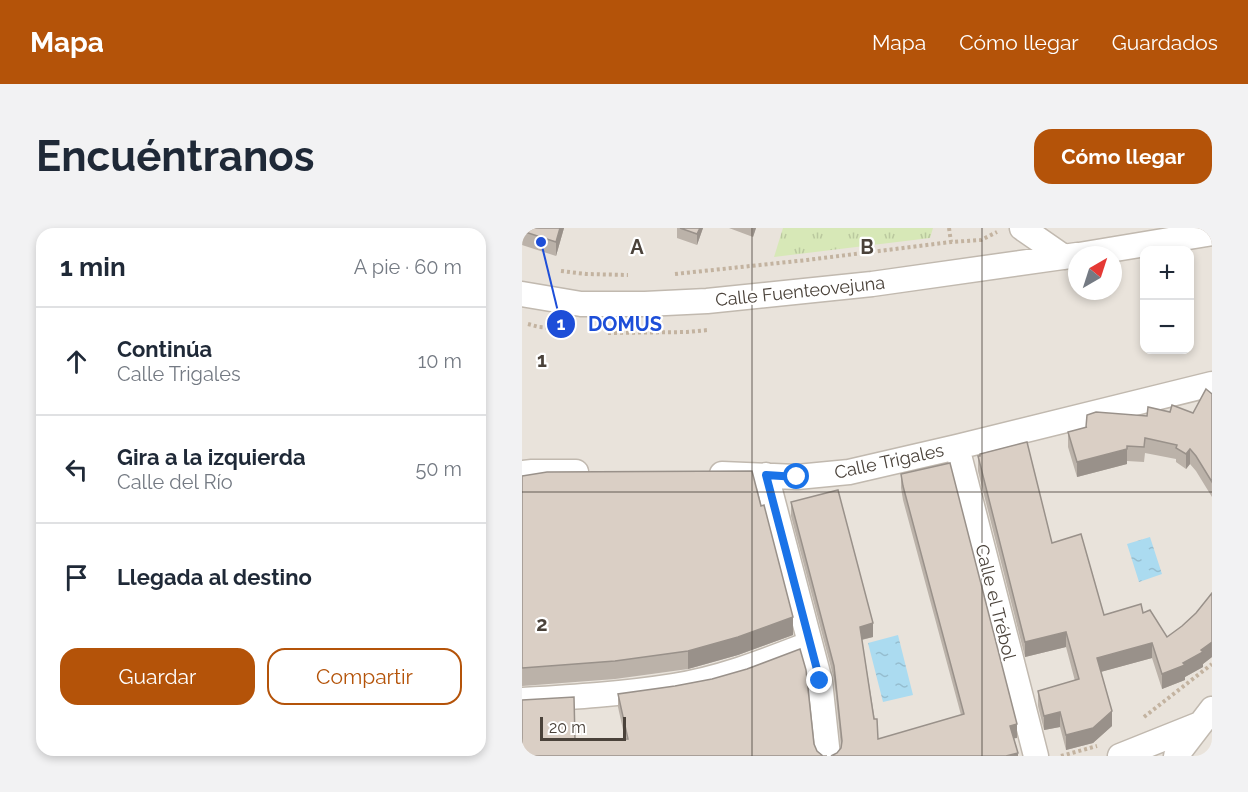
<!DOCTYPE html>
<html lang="es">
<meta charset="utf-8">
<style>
body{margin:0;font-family:Raleway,sans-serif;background:#f2f2f3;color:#1f2937}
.controls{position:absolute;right:18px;top:18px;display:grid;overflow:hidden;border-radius:12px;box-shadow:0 3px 9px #0003}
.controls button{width:54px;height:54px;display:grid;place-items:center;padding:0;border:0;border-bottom:2px solid #e0e1e3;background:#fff;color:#1f2937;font:30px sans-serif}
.compass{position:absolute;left:546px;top:18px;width:54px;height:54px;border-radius:50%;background:#fff;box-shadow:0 3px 9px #0003;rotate:39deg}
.scale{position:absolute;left:18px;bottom:15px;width:86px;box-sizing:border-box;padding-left:6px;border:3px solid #4a423a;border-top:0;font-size:16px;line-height:21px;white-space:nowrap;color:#4a423a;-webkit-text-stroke:4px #fff;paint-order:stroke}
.stop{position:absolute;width:18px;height:18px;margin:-14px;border:4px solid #1a73e8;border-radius:50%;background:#fff}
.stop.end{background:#1a73e8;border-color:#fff;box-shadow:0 2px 6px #0008}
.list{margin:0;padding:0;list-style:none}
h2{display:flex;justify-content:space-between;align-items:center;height:78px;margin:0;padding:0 24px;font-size:26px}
h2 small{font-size:20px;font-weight:400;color:#747a83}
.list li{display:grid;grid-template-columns:39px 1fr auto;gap:18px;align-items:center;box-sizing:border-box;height:108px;padding:0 24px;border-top:2px solid #e0e1e3}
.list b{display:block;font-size:22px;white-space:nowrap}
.list p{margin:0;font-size:20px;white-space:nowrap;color:#747a83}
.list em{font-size:20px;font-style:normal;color:#747a83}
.actions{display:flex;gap:12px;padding:18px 24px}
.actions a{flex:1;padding:14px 0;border:2px solid #b45309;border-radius:18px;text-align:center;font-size:21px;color:#b45309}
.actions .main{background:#b45309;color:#fff}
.icon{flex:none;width:33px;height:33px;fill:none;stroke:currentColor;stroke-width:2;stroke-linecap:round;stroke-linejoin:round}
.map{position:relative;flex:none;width:690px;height:528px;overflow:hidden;border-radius:18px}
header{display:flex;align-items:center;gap:36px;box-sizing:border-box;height:84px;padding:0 30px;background:#b45309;color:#fff}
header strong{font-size:28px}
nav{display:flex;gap:33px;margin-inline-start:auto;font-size:21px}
.intro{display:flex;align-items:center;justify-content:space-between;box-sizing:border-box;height:144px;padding:0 36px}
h1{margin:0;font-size:42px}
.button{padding:15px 27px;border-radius:18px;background:#b45309;color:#fff;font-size:21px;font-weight:700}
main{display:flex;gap:36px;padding:0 36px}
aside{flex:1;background:#fff;border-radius:18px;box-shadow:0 3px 9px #0003}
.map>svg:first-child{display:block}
</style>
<header>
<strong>Mapa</strong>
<nav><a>Mapa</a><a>Cómo llegar</a><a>Guardados</a></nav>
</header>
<div class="intro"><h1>Encuéntranos</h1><a class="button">Cómo llegar</a></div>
<main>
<aside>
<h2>1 min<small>A pie · 60 m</small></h2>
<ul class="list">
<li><svg class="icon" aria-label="ahead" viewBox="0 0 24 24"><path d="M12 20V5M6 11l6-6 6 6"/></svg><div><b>Continúa</b><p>Calle Trigales</p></div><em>10 m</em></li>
<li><svg class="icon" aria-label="left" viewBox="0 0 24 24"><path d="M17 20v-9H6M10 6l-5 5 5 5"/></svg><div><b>Gira a la izquierda</b><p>Calle del Río</p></div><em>50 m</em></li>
<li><svg class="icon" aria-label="arrive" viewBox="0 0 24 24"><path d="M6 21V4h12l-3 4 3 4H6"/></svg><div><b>Llegada al destino</b></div></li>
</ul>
<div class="actions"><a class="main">Guardar</a><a>Compartir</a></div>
</aside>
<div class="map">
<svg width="690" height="528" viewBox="0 0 690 528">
<defs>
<pattern id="grass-tufts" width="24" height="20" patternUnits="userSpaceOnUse" patternTransform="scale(1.5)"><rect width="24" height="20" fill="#d7e8b7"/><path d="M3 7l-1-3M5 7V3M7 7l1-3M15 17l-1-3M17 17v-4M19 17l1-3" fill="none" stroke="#bac89e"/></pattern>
<pattern id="water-ripples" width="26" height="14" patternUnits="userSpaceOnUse" patternTransform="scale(1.5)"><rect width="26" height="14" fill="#abdbf0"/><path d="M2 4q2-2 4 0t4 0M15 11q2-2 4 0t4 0" fill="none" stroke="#95bdcf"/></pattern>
</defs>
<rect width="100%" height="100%" fill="#f6f2ec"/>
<!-- residential -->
<path fill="#e9e3db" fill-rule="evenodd" d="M0,0H690V528H0ZM622,22H668V122H622ZM555,27H591V63H555Z"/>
<!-- grass -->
<path fill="url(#grass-tufts)" d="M261,0H411L408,10L252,29Z"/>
<!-- water -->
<path fill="url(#water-ripples)" d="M628,309L640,346L617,354L605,316Z
M376,407L391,467L361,474L346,415Z"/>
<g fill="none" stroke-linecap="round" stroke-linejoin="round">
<!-- minor casing -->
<g stroke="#c1b9af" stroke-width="27">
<path id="minor" d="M500,0L542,29
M557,27L690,5
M0,66L59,76H123L185,73L350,56L555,27
M435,219L514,528
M0,245L10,244H54
M200,246L275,249L327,244L435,219L690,156
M244,247L298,453L306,528
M0,472C51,469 101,466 151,458C198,451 243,433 287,416
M598,528L678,496
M654,528L690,481"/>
</g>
<!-- path -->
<path stroke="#c3b3a0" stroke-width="4" stroke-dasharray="3 3" stroke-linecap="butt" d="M427,0L429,14
M39,43L64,46L106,47
M153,46L285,32L429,14L459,12L475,4
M6,96L17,99L31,100
M86,105L165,104L186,102
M622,489L690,436
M539,528L575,518"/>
<!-- minor -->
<use href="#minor" stroke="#fff" stroke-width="24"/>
</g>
<!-- wall -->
<path fill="#bbb2a9" d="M0,0H42L34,28L0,17Z
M155,0H181L175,17L155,10Z
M207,0H234L231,9Z
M690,166V269L674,243L668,236L664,241L654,234V231L623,225L622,234L605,233V236L555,249L546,219V204L648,184L671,185Z
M456,228L530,315L582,387L621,385L645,409L660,398L674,385L690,365V429L681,436V439L663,449V452L640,461L630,430L578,444L590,498L571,515L544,522L538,499L522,502L516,478V463L553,453L544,419L503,429L456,243Z
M379,246L495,510H492L496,528L315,525L319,519L312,451L269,288V274L351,409L340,412L356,511L439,487L381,272L379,260Z
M0,248L271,407L216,427L166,441L93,451L0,458Z
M96,466L292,516L53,512L103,511L96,479Z"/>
<!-- shaded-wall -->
<path fill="#99918a" d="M38,0H42L34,28V14Z
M178,0H181L175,17V6Z
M231,0H234L231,9Z
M605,221V236L555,249V234Z
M668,221V236L664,241V226Z
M271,389V407L216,427L166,441V423Z
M351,395V409L338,412V399Z
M544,404V419L503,429V414Z
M690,414V429L681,436V439L663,449V452L640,461V446L661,435Z
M630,415V430L575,445V430Z
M590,483V498L571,515L544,522V507Z
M538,484V499L522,502V488Z
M495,496V510L488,511V498Z
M496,525V528H484Z"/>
<!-- building -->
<path fill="#dacfc5" stroke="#99918a" stroke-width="1.5" d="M0,0H38L34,14L0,3Z
M158,0H178L175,6Z
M684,161L690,166V254L674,228L668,221L664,226L654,220L655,217L623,210L622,219L605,218V221L555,234L546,204L565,199H564L565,187L574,184L625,188L626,179L648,184L650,177L671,185Z
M505,214L530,315L559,306L582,387L619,376L621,385L628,382L645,409L660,398L674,385L690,365V414L679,422L681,424L661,435L663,437L640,446L630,415L575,430L590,483L571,500L544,507L538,484L522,488L516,463L557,451L544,404L503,414L456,228H458V226Z
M428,235L495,496L488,498L496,525L484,528H309L315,525L319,520L320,513L312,438L269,274L316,262L351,395L338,399L352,491H355L356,511L442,486L381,258L379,246Z
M230,243L239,278L242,277L271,389L216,409L166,423L93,433L0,440V248L25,244Z
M278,421L284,442L292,516L295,523L301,528H305H0V472L52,469L53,512L106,511L96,466L153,458L190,451L225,441Z"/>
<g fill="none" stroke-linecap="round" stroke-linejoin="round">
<!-- route -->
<path stroke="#1a73e8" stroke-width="8" d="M275,249L244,247L298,453"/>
</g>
<!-- grid -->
<path fill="none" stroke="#4a423a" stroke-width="1.5" stroke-opacity="0.55" d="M230,0V528M460,0V528M0,264H690"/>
<g text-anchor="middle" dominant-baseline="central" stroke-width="4.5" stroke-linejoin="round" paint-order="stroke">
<!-- street labels -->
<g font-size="18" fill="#4a423a" stroke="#fff">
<text transform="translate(278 63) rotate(-6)">Calle Fuenteovejuna</text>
<text transform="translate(367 233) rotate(-12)">Calle Trigales</text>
<text transform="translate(474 374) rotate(76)">Calle el Trébol</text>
</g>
</g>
<g font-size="20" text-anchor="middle" font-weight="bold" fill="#4a423a" stroke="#fff" stroke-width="4.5" stroke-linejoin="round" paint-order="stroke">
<text x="115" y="26">A</text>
<text x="345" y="26">B</text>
<text x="20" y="139">1</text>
<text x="20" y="403">2</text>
</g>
<!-- callouts -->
<path fill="none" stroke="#1d4ed8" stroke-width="2" d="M19 14L39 96"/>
<g fill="#1d4ed8" stroke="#fff" stroke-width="2">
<circle cx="19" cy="14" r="6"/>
<circle cx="39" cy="96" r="15"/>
</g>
<g font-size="18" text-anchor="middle" font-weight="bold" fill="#fff">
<text x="39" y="102">1</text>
</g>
<g font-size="20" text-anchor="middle" font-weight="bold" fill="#1d4ed8" stroke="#fff" stroke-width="4.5" stroke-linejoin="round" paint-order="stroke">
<text x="103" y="103">DOMUS</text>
</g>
</svg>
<div class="controls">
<button>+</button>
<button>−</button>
</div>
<svg class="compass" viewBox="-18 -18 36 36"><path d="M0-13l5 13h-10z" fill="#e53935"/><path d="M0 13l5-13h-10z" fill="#747a83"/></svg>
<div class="scale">20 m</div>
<div class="stop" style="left:275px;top:249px"></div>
<div class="stop end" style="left:298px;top:453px"></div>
</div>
</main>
